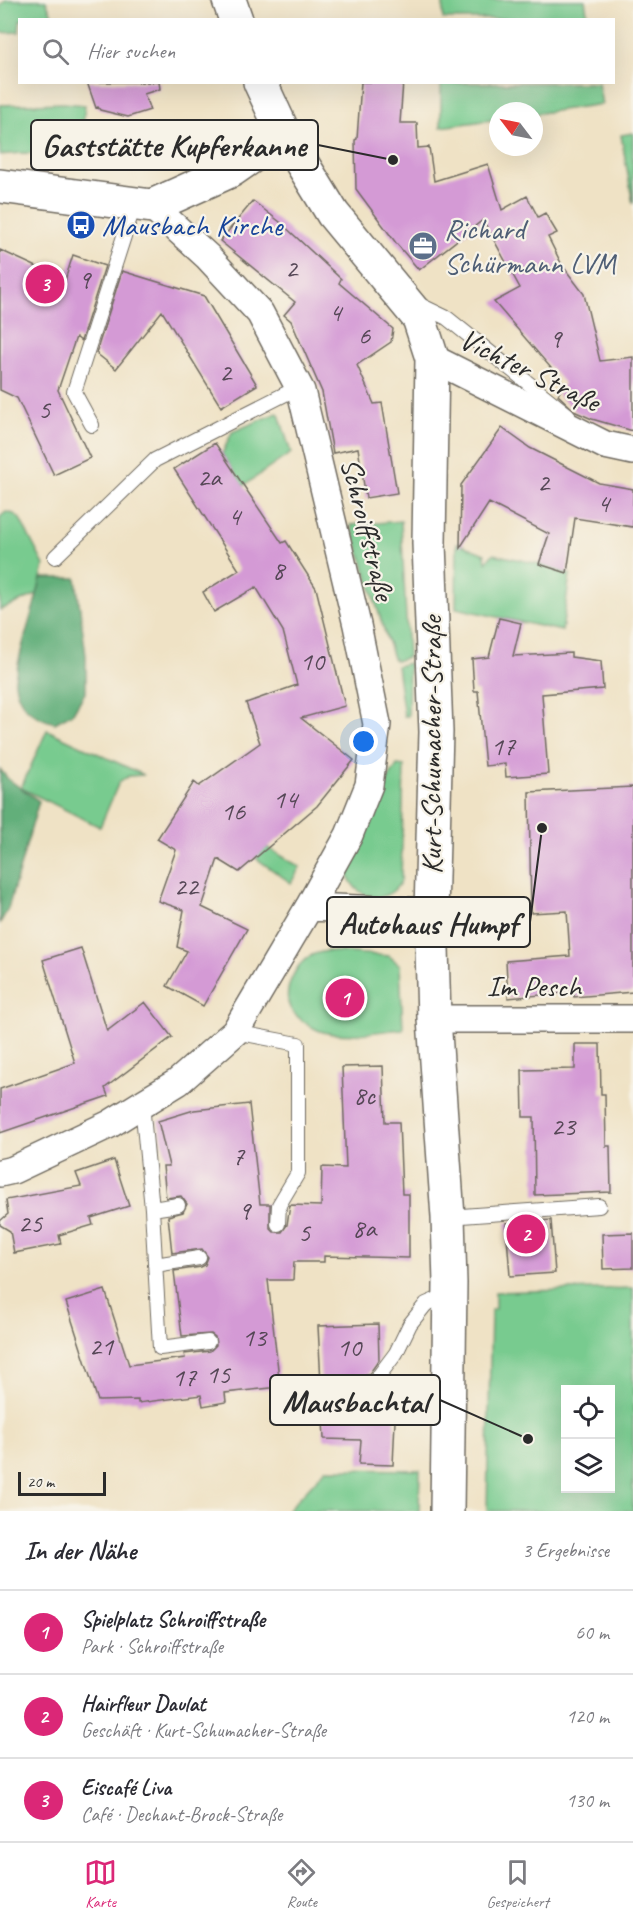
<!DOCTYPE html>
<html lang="de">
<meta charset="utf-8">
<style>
body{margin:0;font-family:Caveat,sans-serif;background:#f7f7f7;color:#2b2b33}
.controls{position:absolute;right:18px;bottom:18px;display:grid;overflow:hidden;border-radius:0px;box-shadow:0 6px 24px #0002}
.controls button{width:54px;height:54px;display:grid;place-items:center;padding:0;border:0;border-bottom:2px solid #e1e1e2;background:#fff;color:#2b2b33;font:30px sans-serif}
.compass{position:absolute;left:489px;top:102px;width:54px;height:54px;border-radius:50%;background:#fff;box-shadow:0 6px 24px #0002;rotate:302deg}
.scale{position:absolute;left:18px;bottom:15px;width:88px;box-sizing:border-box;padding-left:6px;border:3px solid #2b2b2b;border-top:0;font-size:16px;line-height:21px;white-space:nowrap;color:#2b2b2b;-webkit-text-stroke:4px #f7f3e8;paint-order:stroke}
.you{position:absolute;left:364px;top:742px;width:21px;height:21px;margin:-15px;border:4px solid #fff;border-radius:50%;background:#1a73e8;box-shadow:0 0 0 9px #1a73e833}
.badge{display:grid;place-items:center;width:39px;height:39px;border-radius:50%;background:#db2777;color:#fff;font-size:20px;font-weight:700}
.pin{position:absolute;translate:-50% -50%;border:3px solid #fff;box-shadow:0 2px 6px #0006}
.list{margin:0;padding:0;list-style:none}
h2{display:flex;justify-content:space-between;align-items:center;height:78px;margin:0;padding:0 24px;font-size:26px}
h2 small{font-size:20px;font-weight:400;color:#7c7c81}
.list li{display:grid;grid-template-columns:39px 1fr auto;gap:18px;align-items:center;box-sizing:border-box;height:84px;padding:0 24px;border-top:2px solid #e1e1e2}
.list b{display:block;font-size:22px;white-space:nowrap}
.list p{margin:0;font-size:20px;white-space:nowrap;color:#7c7c81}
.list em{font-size:20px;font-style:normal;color:#7c7c81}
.icon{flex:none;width:33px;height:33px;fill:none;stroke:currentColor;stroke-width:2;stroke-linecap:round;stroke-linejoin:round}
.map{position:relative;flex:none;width:633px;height:1511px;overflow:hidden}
.search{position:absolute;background:#fff;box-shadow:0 6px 24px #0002;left:18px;right:18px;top:18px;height:66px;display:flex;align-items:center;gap:15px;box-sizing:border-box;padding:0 21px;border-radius:0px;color:#7c7c81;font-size:22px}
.sheet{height:330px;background:#fff}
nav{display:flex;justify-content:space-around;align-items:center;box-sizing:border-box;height:84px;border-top:2px solid #e1e1e2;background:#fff;font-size:16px;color:#7c7c81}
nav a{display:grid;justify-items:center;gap:3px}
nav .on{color:#db2777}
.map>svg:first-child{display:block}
</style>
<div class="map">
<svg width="633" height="1511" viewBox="0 0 633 1511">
<rect width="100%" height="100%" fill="#f7f3e8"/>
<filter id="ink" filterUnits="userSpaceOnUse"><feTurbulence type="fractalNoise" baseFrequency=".0167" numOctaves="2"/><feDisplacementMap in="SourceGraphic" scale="12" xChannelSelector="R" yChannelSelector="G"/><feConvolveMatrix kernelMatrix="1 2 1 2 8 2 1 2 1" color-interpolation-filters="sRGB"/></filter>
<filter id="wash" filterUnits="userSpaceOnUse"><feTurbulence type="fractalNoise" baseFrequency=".008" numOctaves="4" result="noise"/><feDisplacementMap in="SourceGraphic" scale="24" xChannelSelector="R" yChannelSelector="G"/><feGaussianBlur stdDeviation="1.35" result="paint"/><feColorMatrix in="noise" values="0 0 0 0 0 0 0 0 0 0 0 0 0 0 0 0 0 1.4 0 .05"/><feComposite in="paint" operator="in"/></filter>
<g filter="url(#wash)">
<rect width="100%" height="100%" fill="#efe2c5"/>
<!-- green -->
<path fill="#78cb8f" stroke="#527b5d" stroke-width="1.5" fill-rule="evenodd" d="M6,0H46L53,18L48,19L20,20L19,32L0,33V6Z
M457,0H585L588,19H443V2Z
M441,83H598L602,104L534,114V111H498V119L441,127Z
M64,103L85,105L80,155L22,153L0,155V105Z
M633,133V204L621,135Z
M277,413L279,414L291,453L243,486L222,454L232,432Z
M6,512L14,514L20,519L44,565L38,594L0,610V517Z
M401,521L408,657L396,661L393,658L351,525Z
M457,543L485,554L486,562L493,554L539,564L570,574L562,631L456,608Z
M409,663L408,716H404L397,666Z
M47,730L144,775L129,776L119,782L100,827L21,788Z
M397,765L404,766L401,881C386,910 346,896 347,865C347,859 351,853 352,847C356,837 358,825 363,816C372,798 387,783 397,765Z
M250,837L300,867L291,883L247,852Z
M328,951L389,956L400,965L403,1029C379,1031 342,1039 320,1031C312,1028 294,1016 290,1008C282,991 295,965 310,956C315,953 323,952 328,951Z
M633,1288V1511H487L491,1310L495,1309V1292ZM566,1390H610V1488H566Z
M326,1469L420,1470L419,1511H287Z"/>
<!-- forest -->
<path fill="#62af7a" stroke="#466d52" stroke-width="1.5" d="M41,578H76L86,656V691L73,713L55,723C35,718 18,706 15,683C14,678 17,670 18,665C24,635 35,607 41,578Z
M0,769L8,779L39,801L8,909L0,923Z"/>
<g id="blocks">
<!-- building -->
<path fill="#d49ad5" d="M87,82H159L160,89L144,94L150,110L128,117L100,110L98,107L96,108Z
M361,82H403L400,123H417L418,148L429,147L434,181L488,164L502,210L527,196L538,217L545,213L557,233L548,237L562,265L584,294L600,361L633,357V431L592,419L576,412L558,395L564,383L494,302L520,288L483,220L419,270L396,243L356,189L355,140L357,139Z
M253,201L280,222L341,279L339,283L393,329L391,342L357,365L374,404L382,403L397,493L366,498L358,448L333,453L322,392L291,321L284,315L295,302L220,241Z
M0,250L65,280L73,255L105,266L81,341L76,337L58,390L90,458L54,475L17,398L0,390Z
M122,271L204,296L257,385L221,407L162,311L116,369L96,353Z
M502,428L530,448L599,483L633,489V527L575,518L567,573L539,564L549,534L489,503L460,548L461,485Z
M215,443L282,543L286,541L316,588L345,706L301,718L354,760L317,806L239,872L218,859L202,907L247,929L203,1006L167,986L187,951L177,947L184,910L158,901L176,850L157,839L194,782L199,786L260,743L246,703L297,685L283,631L256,587L214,612L203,592L239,570L174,469Z
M499,618L521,623L513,656L571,653V657L601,661L603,689L542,694L548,774L506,777L505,764L485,766L478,691H474L472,659L489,657Z
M633,787V992L574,997V992L508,998L506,961L570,956L567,911L531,913L529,792Z
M81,948L107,1031L145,1002L172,1037L105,1088L108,1096L0,1133V1089L75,1063L43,960Z
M575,1044H600L601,1094H605L606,1146H610L611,1192L535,1195L534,1117H523L522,1070L575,1069Z
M383,1066L385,1122H399L402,1194H409V1258L324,1256V1262H294L293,1280H268L280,1387L225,1393L226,1402L203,1406L201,1395L138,1403V1400L98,1401L66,1302L105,1290L129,1365L185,1358L184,1354L210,1351L216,1345L215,1337L211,1334L182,1336L174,1271L201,1267L205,1265L208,1257L202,1249L172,1253L168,1216L183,1212L187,1204L181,1196L166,1198L163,1166H169L158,1121L194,1110L249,1104L260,1204H270V1228L274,1232H282L287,1225L290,1205L321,1206L322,1167L346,1168L342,1067Z
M114,1160L129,1206L91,1218L93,1225L59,1235L61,1244L14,1253L10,1231L0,1225V1221L8,1214L6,1200L81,1186L76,1173Z
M551,1220L555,1273L510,1276L506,1223Z
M633,1233V1268L603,1269L602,1234Z
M378,1324L379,1360L369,1374L354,1382L328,1387L324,1395L326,1400L334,1403L359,1400L380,1388L381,1399L396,1398L393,1465L359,1464L361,1440L324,1439L318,1326Z"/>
</g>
</g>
<g filter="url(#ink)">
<use href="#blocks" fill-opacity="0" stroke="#706b61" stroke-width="1.5"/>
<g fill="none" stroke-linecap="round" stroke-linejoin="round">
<!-- service casing -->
<g stroke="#706b61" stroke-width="16">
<path id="service" d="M418,304L447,318L568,415
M92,425L74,392L134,205
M55,557L155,460L299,387
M235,1032L298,1044V1173L279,1205L278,1224
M142,1104L152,1209L160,1348L208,1342
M152,1209L178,1205
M448,1217L599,1206
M155,1265L199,1258
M333,1394L357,1391L375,1381L396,1353L410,1324L426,1304L449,1294"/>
</g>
<!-- minor casing -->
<g stroke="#706b61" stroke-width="30">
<path id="minor" d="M432,358L605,445L633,451
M309,907L431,912
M434,1019H633
M0,1173L13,1170L110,1124L142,1104L178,1082L235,1032L309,907L349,835L369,785L377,724L357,625L301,391L260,313L208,257L152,206"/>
</g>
<!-- tertiary casing -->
<g stroke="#706b61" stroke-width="36">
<path id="tertiary" d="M0,186L152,206L232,170L284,134"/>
</g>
<!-- secondary casing -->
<g stroke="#706b61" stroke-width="36">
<path id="secondary" d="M229,0L236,20
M260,82L284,134L333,214L419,318L432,358L429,543L436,732L431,912L434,1019L448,1217L450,1283L447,1511"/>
</g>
<!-- service -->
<use href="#service" stroke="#fff" stroke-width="14"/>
<!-- minor -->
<use href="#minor" stroke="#fff" stroke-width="27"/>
<!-- tertiary -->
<use href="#tertiary" stroke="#fff" stroke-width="33"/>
<!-- secondary -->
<use href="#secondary" stroke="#fff" stroke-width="33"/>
</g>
</g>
<!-- icons -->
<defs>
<g id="bus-disc" transform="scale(1.5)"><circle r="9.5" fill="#1a4fb4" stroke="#f7f3e8"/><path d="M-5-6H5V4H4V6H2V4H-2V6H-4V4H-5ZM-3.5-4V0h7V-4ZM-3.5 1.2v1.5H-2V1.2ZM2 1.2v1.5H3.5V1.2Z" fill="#fff"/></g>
<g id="office-disc" transform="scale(1.5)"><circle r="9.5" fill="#5c6f8a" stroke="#f7f3e8"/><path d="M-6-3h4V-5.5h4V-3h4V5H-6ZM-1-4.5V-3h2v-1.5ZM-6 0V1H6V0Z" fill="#fff"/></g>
</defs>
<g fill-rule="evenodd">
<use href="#bus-disc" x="81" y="225"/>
<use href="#office-disc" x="423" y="246"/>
</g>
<g text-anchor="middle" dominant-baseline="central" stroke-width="4.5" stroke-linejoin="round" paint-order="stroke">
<!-- number labels -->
<g font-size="27" fill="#554756">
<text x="291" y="268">2</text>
<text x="84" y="279">9</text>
<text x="335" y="312">4</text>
<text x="364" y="335">6</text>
<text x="555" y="338">9</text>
<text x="225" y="372">2</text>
<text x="44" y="409">5</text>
<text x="209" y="477">2a</text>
<text x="543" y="482">2</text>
<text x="603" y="503">4</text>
<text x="234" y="516">4</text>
<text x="278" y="570">8</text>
<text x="312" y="661">10</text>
<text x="503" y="746">17</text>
<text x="285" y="799">14</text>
<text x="233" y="811">16</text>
<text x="186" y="886">22</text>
<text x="364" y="1095">8c</text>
<text x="563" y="1126">23</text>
<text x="238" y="1156">7</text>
<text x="244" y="1210">9</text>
<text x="30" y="1223">25</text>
<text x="364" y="1228">8a</text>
<text x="304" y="1232">5</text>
<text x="254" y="1337">13</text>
<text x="101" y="1346">21</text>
<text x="349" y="1347">10</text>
<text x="218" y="1374">15</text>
<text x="184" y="1377">17</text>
</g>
<!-- transit labels -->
<g font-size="30" fill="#164399" stroke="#f7f3e8" text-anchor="start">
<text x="102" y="225">Mausbach Kirche</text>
</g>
<!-- service labels -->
<g font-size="30" fill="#4e5e75" stroke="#f7f3e8" text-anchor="start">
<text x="444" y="229">Richard<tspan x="444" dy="34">Schürmann LVM</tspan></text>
</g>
<!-- street labels -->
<g font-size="30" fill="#2b2b2b" stroke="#f7f3e8">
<text transform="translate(530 370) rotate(26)">Vichter Straße</text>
<text transform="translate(368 529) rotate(76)">Schroiffstraße</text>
<text transform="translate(431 745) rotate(-90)">Kurt-Schumacher-Straße</text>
<text x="534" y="986">Im Pesch</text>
</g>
</g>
<!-- callouts -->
<path fill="none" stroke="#2b2b2b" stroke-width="2" d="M393 160L318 145M542 828L530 922M528 1439L440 1400"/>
<g fill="#2b2b2b" stroke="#f7f3e8" stroke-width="2">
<circle cx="393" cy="160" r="6"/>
<circle cx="542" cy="828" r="6"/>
<circle cx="528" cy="1439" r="6"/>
</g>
<g fill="#f7f3e8" stroke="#2b2b2b" stroke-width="2">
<rect x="31" y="120" width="287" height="50" rx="6"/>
<rect x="327" y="897" width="203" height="50" rx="6"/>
<rect x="270" y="1375" width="170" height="50" rx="6"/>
</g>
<g font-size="32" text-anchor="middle" font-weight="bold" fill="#2b2b2b">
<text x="174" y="156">Gaststätte Kupferkanne</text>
<text x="428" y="934">Autohaus Humpf</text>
<text x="355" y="1412">Mausbachtal</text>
</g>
</svg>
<div class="controls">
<button><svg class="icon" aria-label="locate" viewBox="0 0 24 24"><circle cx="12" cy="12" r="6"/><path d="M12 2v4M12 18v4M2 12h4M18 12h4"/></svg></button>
<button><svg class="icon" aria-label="layers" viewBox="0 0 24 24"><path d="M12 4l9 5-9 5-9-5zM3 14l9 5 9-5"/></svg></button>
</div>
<svg class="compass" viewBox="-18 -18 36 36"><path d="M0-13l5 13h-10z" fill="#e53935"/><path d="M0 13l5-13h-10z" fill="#7c7c81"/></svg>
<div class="scale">20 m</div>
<div class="you"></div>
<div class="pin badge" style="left:345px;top:998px">1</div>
<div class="pin badge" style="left:526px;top:1234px">2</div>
<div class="pin badge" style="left:45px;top:284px">3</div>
<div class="search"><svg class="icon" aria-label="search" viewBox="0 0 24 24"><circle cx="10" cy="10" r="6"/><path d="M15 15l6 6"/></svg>Hier suchen</div>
</div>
<section class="sheet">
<h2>In der Nähe<small>3 Ergebnisse</small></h2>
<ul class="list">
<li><span class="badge">1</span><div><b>Spielplatz Schroiffstraße</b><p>Park · Schroiffstraße</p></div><em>60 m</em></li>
<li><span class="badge">2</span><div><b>Hairfleur Daulat</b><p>Geschäft · Kurt-Schumacher-Straße</p></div><em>120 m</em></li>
<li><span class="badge">3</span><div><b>Eiscafé Liva</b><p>Café · Dechant-Brock-Straße</p></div><em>130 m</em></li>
</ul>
</section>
<nav>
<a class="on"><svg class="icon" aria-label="map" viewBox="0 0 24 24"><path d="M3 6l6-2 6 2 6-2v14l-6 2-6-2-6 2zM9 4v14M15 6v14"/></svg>Karte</a>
<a><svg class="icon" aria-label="directions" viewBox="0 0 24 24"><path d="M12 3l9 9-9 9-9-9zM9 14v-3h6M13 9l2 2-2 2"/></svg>Route</a>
<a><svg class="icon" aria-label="saved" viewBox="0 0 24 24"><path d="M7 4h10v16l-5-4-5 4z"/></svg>Gespeichert</a>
</nav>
